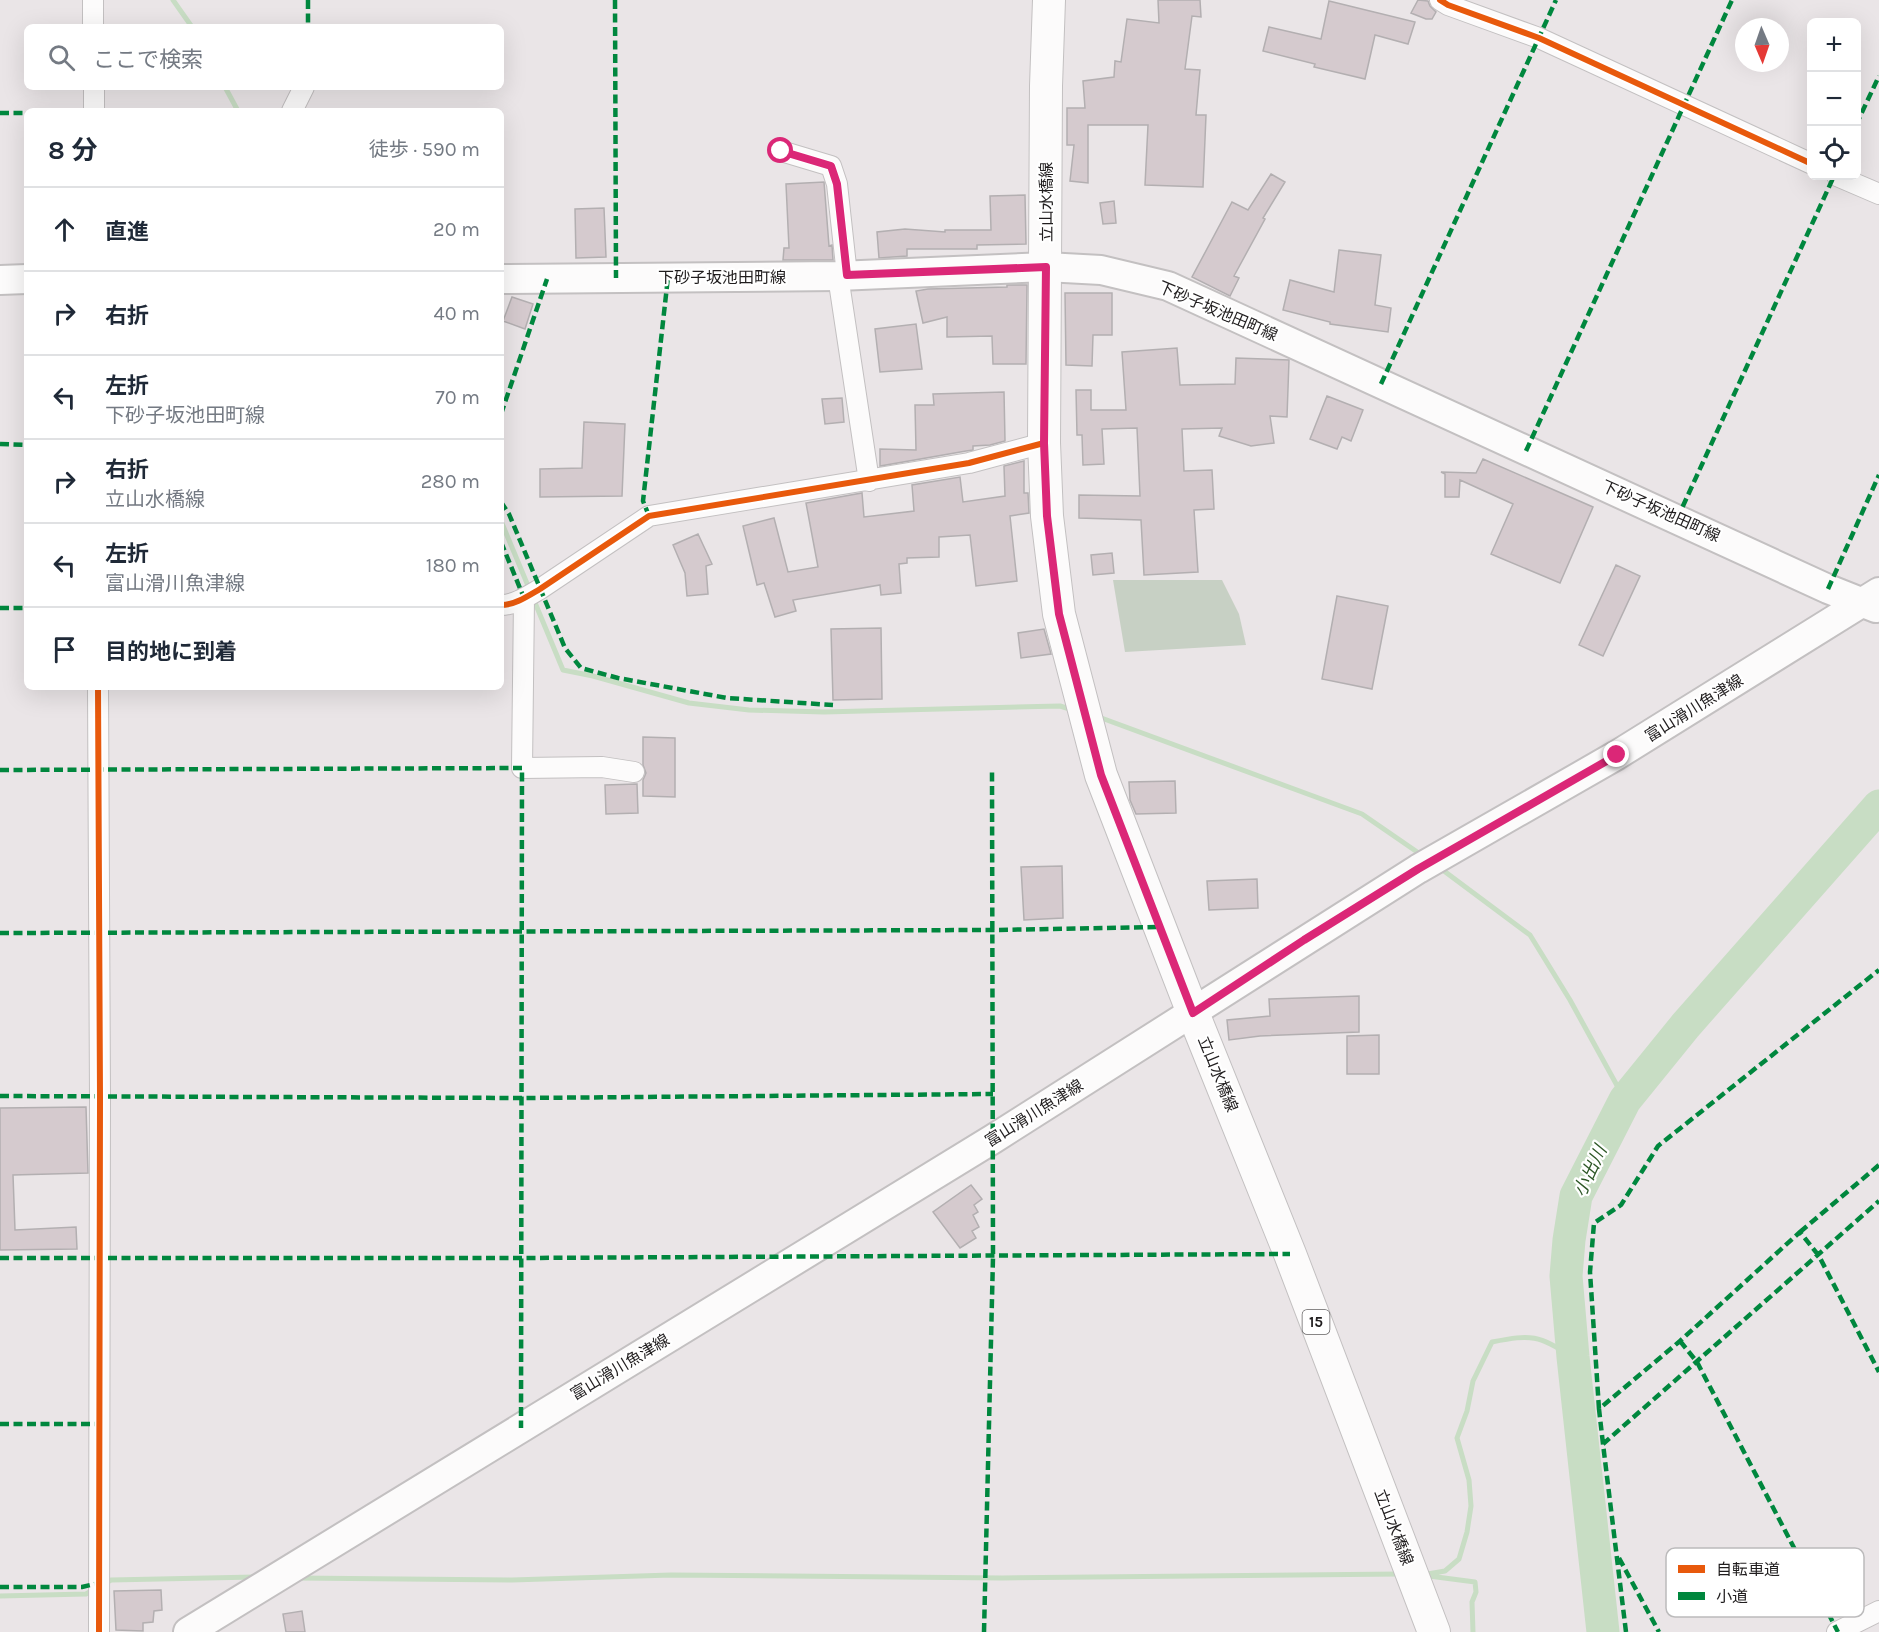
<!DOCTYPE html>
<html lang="ja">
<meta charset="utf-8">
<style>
body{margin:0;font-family:Karla,"Noto Sans JP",sans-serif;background:#f6f6f7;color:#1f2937}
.controls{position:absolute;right:18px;top:18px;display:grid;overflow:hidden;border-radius:9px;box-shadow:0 6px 24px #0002}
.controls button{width:54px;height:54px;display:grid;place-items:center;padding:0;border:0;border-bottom:2px solid #e0e1e3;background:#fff;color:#1f2937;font:30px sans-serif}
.compass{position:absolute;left:1735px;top:18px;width:54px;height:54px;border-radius:50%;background:#fff;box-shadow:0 6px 24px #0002;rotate:178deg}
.stop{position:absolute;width:18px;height:18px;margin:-14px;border:4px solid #db2777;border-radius:50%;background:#fff}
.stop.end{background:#db2777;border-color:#fff;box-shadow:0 2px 6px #0008}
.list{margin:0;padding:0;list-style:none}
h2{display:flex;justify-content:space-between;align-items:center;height:78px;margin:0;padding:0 24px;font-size:26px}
h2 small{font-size:20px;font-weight:400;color:#747a83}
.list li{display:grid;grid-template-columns:39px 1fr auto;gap:18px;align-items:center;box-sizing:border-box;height:84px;padding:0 24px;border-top:2px solid #e0e1e3}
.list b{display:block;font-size:22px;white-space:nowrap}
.list p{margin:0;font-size:20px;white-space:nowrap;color:#747a83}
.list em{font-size:20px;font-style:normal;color:#747a83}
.icon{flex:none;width:33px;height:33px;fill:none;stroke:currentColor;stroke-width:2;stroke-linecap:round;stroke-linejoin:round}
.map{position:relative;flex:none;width:1879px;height:1632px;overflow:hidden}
.search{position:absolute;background:#fff;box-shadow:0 6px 24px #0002;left:24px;top:24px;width:480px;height:66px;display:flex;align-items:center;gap:15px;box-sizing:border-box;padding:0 21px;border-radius:9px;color:#747a83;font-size:22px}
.panel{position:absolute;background:#fff;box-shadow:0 6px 24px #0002;left:24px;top:108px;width:480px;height:582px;border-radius:9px}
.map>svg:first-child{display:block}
</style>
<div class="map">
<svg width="1879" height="1632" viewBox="0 0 1879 1632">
<rect width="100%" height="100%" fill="#eae5e7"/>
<!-- green -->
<path fill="#c7d0c4" d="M1113,580H1222L1239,614L1246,645L1125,652Z"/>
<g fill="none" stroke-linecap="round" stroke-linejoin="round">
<!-- stream -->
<path stroke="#c8ddc4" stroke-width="5" d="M173,0L192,27
M225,87L238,111
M501,521L563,670L593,676L689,703L749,710L824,712L1060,706L1073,710
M1096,716L1362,814L1423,856
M1440,868L1530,935L1570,1000L1625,1100
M1422,1575L1445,1571L1459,1559L1467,1532L1471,1506L1469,1480L1457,1438L1467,1411L1473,1381L1492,1342C1533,1334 1537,1335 1573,1357
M1429,1576L1475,1582L1476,1592L1472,1602L1473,1632
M297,1578L512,1580L671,1575L1002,1578L1401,1574
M104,1584L111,1580L255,1577
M0,1596L86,1594L93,1590"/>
<!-- river -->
<path stroke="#c8ddc4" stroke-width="33" d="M1603,1632L1573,1357L1566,1276L1569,1240L1576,1196L1625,1100L1685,1026L1879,806"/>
</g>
<!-- building -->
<path fill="#d5cace" stroke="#b3afb1" stroke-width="1.5" d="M1158,0H1200L1201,17L1192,16L1185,69L1200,70L1196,115H1206L1203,187L1145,185L1148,125H1088V183L1070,181L1074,145H1067V108H1085L1083,81L1114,77L1115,61L1121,62L1127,19L1159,23Z
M1418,0L1428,1L1430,6L1436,12L1432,19H1426L1411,13Z
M1329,1L1415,22L1408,44L1375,35L1365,79L1314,67L1315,64L1263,51L1269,27L1321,39Z
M1271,174L1285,182L1263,218L1265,219L1234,276L1239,278L1230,296L1192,277L1232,202L1248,210Z
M824,182L829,246L832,245L833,260H783L784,248H789L786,184Z
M1025,195L1026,244L977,245V249H907V256L879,258L877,232L905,229L945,232V230H991L990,196Z
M1114,201L1116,223L1103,224L1100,203Z
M604,208L606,257L576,258L575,209Z
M1339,250L1381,255L1375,305L1391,308L1388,332L1330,324V322L1283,310L1290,280L1334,292Z
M1007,285H1027L1026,364H993L992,336L947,337V317L923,323L916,291L928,289L1007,287Z
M1065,293H1112V335H1093L1092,366L1066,365Z
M512,297L533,304L525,329L503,321Z
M916,324L922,369L880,372L875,329Z
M1177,348L1180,385L1235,384L1236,358L1289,360L1287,417L1270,416L1274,443L1251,446L1219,436L1222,428L1182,429L1184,471L1212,470L1214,509L1194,510L1198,572L1144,575L1141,520L1079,518V495L1140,496L1137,428L1102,429L1104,464L1083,465L1082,435H1077L1076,390H1091V410H1126L1122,352Z
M1004,392L1005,441L990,445L973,446V450L966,451L880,466V449L916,450L915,405H934L933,394Z
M1327,396L1363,410L1351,441L1342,437L1337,449L1310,439Z
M842,398L844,422L825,424L822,399Z
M584,422L625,424L622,496L540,497V469L582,468Z
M1483,459L1593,507L1560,583L1491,554L1513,504L1460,480L1459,497H1445V474L1441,472L1476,473Z
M1024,461V493H1028L1029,513L1010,516L1017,581L976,586L970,535L939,537V557L907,558V563L899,564L901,593L881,595L880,585L793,600L796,611L775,617L764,583L757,585L743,526L774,518L788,572L818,567L806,503L862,493L864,517L914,511L912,485L960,477L963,502L1005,496L1004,466Z
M698,534L712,564L706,566L708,594L687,596L685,573L673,545Z
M1112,553L1114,573L1093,575L1091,555Z
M1616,565L1640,576L1603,656L1579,645Z
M1337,596L1388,606L1372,689L1322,679Z
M881,628L882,699L833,700L831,629Z
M1044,629L1051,654L1021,658L1018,633Z
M643,737L675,738V797L643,796V780L646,773L643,765Z
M1175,781L1176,813L1136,814L1130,800L1129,782Z
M637,784L638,813L606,814L605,785Z
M1062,866L1063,918L1024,920L1021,867Z
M1257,879L1258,908L1209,910L1207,881Z
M1359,996V1032L1260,1036L1229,1040L1227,1020L1270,1016L1269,999Z
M1379,1035V1074H1347V1036Z
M86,1107L88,1173L13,1175L15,1230L76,1227L77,1249L0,1250V1108Z
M971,1185L982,1199L974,1205L978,1212L973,1215L979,1227L972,1231L976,1238L960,1248L933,1212Z
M161,1590L162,1610L154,1611L153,1622L143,1623V1631L116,1630L114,1591Z
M302,1611L305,1632H286L283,1614Z"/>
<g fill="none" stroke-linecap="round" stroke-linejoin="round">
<!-- street casing -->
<g stroke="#c3c0c1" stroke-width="22">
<path id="street" d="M93,0V27
M1440,0L1448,5L1539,38L1812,164
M94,87V111
M292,111L304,87
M781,151L831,166L837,184L847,275
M1837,176L1879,194
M838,276L869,481
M524,598L522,768L602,767L634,772
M501,605C515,605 528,596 540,589L649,516L969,463L1044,443
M98,687L100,1097L99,1632
M1837,1632L1879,1611"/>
</g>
<!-- secondary casing -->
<g stroke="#c3c0c1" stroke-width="32">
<path id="secondary" d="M501,279L838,276L1046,267L1101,270L1168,286L1828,589L1876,608
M0,280L27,279
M188,1632L993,1139L1418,869L1617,755L1879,592"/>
</g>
<!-- primary casing -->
<g stroke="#c3c0c1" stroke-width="34">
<path id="primary" d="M1049,0L1046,86L1044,443L1047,516L1059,614L1101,775L1193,1013L1290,1254L1434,1632"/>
</g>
<!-- street -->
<use href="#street" stroke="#fcfbfb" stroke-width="20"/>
<!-- secondary -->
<use href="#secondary" stroke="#fcfbfb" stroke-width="28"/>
<!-- primary -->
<use href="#primary" stroke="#fcfbfb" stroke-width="32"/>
<!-- quiet -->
<path stroke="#00873e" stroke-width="4.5" stroke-dasharray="9 4.5" stroke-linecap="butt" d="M308,0V27
M615,0L616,278
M0,113H27
M1856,125L1879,76
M1381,384L1556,0
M501,414L547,279
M0,444L27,445
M1526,451L1732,0
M501,502L509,514L565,648L581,668L618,678L727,698L833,705
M649,516L643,501L668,277
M1677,519L1834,176
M501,542L524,598
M1828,589L1879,475
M0,608H27
M0,770L522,768L521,1428
M0,933L992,930L1161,927
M0,1096L522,1098L993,1094
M1800,1232L1879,1165
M0,1258H521L1290,1254
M1680,1341L1697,1362L1838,1632
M1599,1409L1590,1272L1594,1223L1621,1205L1658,1146L1879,970
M0,1424H99
M1603,1444L1599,1409L1680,1341L1800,1232L1819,1256L1879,1372
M1619,1558L1659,1632
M0,1587H82L99,1583
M984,1632L993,1257L992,772
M1626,1632L1603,1444L1879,1201"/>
<!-- cycleway casing -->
<g stroke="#fff" stroke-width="10">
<path id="cycleway" d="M1440,0L1448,5L1539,38L1812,164
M781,151L831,166L837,184L847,275
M501,605C515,605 528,596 540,589L649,516L969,463L1044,443
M98,687L100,1097L99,1632"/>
</g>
<!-- cycleway -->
<use href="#cycleway" stroke="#e8590c" stroke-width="6"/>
</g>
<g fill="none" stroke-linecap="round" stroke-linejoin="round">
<!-- route -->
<path stroke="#db2777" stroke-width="8" d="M781,151L831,166L837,184L847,275L1046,267L1044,443L1047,516L1059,614L1101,775L1193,1013L1304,940L1418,869L1617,755"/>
</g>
<g text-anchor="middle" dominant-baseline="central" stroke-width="4.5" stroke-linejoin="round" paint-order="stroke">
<!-- shield labels -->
<rect fill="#fff" stroke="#636162" stroke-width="1.5" x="1302.5" y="1310" width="27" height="24" rx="4.5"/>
<g font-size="15" font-weight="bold" fill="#201d1e">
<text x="1316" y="1322">15</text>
</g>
<!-- street labels -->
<g font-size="16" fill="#201d1e" stroke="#fff">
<text transform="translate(1046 202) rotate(-90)">立山水橋線</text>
<text x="722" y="277">下砂子坂池田町線</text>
<text transform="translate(1218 311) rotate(23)">下砂子坂池田町線</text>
<text transform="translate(1661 511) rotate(24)">下砂子坂池田町線</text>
<text transform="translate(1694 708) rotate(-32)">富山滑川魚津線</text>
<text transform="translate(1218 1074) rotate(68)">立山水橋線</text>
<text transform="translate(1034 1113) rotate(-32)">富山滑川魚津線</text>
<text transform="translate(620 1367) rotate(-31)">富山滑川魚津線</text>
<text transform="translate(1394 1527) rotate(69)">立山水橋線</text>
</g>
<!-- water labels -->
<g font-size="18" font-style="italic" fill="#2d5726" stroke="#fff">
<text transform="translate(1590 1171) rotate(-65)">小出川</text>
</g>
</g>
<!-- legend -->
<rect x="1666" y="1548" width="198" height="69" rx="9" fill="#fff" stroke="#bcbbbc" stroke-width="1.5"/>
<rect x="1678" y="1565" width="27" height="8" fill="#e8590c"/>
<rect x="1678" y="1592" width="27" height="8" fill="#00873e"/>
<g font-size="16" fill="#201d1e">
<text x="1716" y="1575">自転車道</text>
<text x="1716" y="1602">小道</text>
</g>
</svg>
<div class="controls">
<button>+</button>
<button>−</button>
<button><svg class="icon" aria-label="locate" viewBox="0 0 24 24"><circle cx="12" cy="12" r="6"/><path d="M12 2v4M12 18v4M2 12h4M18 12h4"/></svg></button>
</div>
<svg class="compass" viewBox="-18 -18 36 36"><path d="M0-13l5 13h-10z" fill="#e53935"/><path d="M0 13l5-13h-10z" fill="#747a83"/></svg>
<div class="stop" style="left:781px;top:151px"></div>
<div class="stop end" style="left:1617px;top:755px"></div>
<div class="search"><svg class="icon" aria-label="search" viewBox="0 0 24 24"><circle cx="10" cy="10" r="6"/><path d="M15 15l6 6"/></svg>ここで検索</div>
<section class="panel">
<h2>8 分<small>徒歩 · 590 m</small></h2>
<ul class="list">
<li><svg class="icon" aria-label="ahead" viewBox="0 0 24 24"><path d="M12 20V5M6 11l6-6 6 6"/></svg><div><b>直進</b></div><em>20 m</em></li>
<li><svg class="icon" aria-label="right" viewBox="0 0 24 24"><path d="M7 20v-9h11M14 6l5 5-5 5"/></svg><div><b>右折</b></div><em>40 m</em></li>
<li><svg class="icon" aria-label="left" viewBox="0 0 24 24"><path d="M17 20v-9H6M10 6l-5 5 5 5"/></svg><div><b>左折</b><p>下砂子坂池田町線</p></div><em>70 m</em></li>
<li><svg class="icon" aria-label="right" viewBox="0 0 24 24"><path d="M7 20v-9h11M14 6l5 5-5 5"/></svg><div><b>右折</b><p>立山水橋線</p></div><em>280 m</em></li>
<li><svg class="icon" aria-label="left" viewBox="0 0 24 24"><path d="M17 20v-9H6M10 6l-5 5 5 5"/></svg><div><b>左折</b><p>富山滑川魚津線</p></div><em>180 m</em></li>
<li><svg class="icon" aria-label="arrive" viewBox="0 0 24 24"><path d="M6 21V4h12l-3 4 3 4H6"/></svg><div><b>目的地に到着</b></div></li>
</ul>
</section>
</div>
